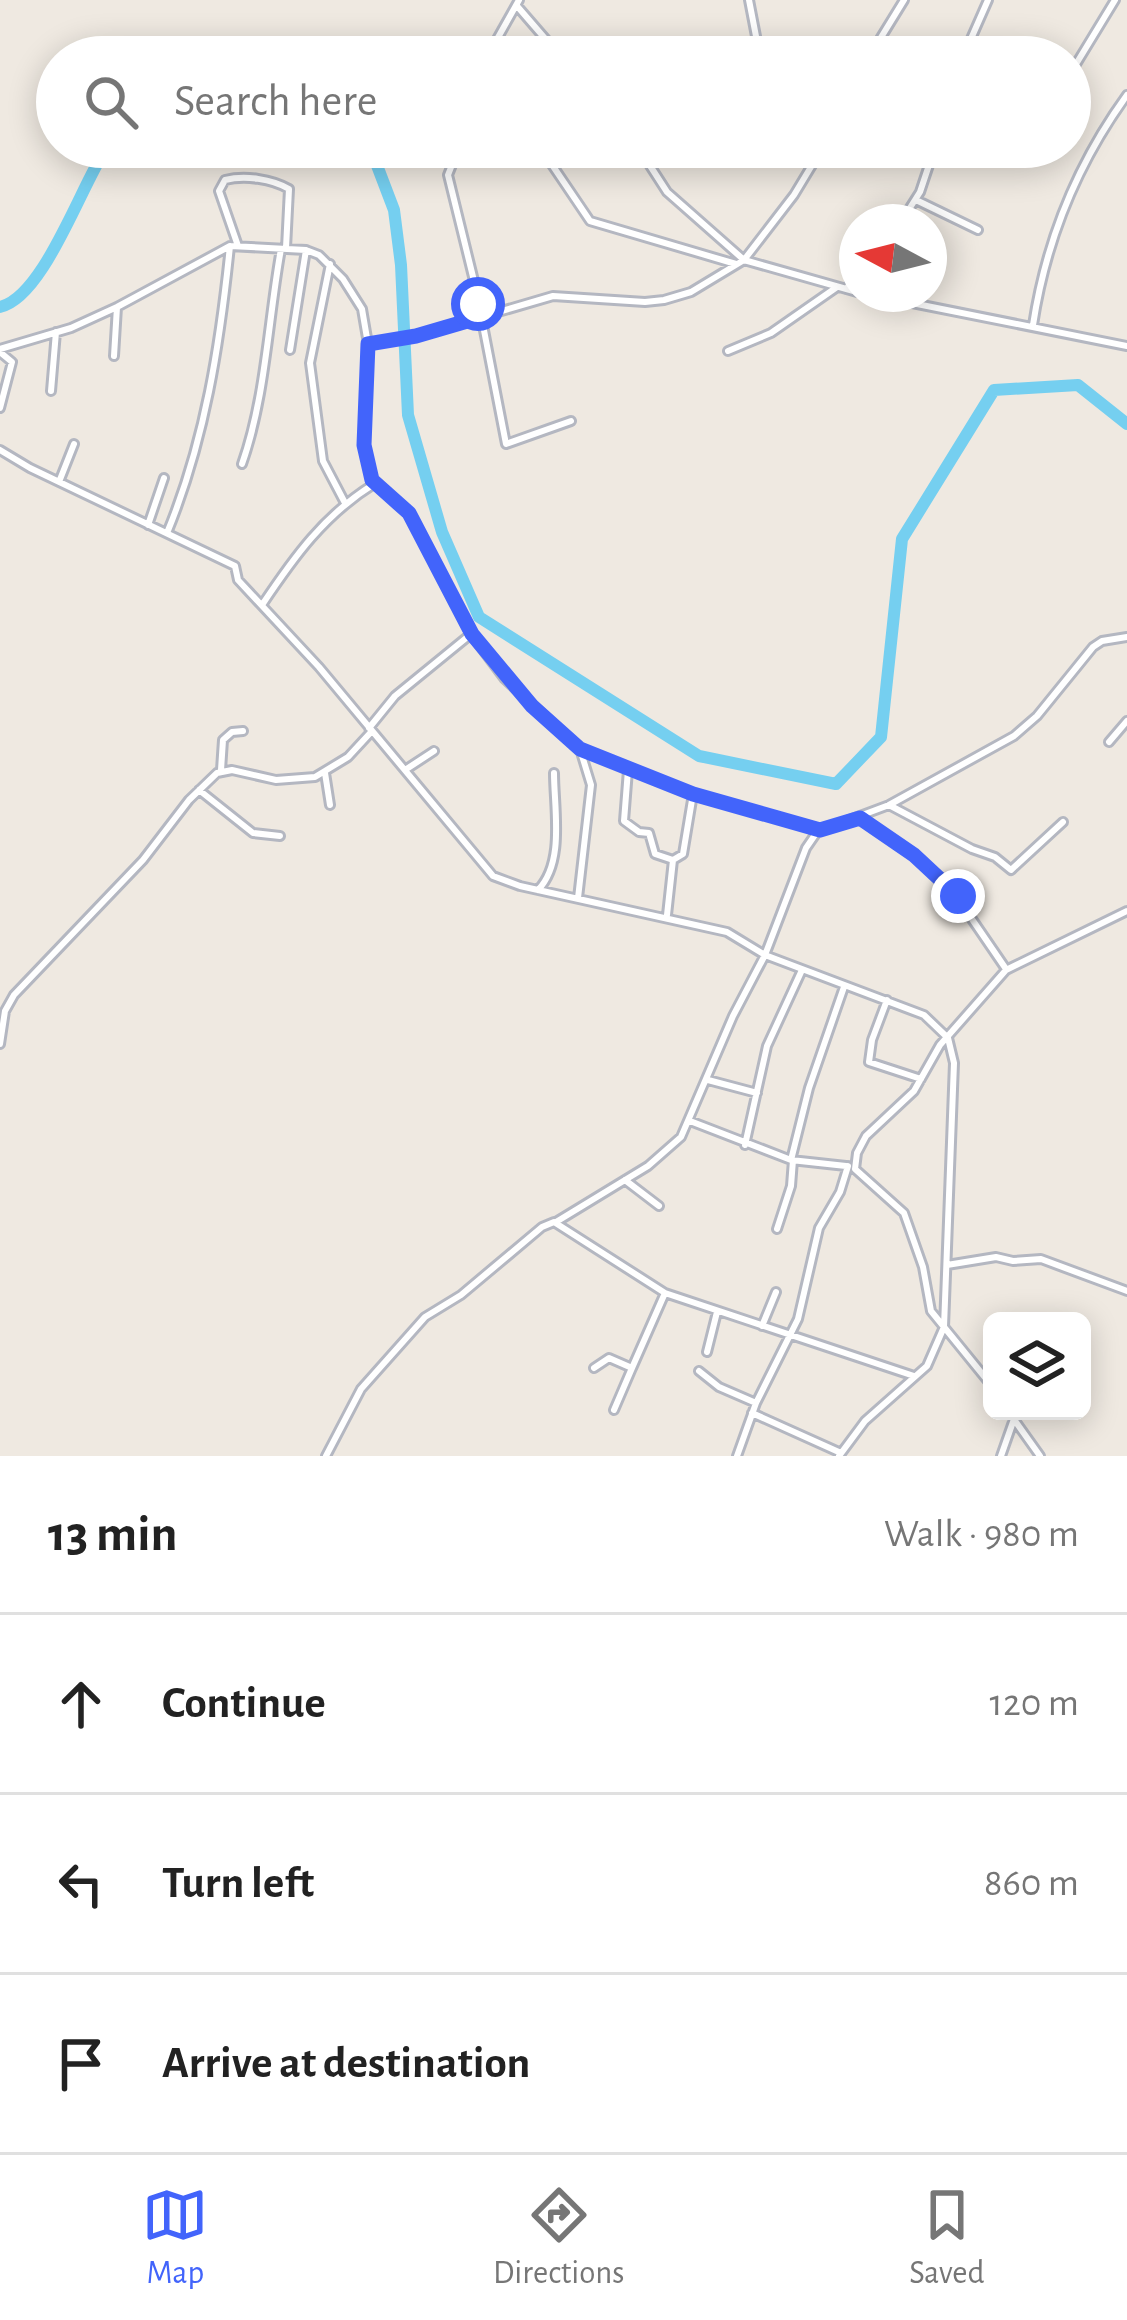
<!DOCTYPE html>
<meta charset="utf-8">
<style>
body{margin:0;font-family:"Alegreya Sans",sans-serif;background:#f2f2f2;color:#222}
.controls{position:absolute;right:36px;bottom:36px;display:grid;overflow:hidden;border-radius:18px;box-shadow:0 6px 30px #0003}
.controls button{width:108px;height:108px;display:grid;place-items:center;padding:0;border:0;border-bottom:3px solid #e0e0e0;background:#fff;color:#222;font:60px sans-serif}
.compass{position:absolute;left:839px;top:204px;width:108px;height:108px;border-radius:50%;background:#fff;box-shadow:0 6px 30px #0003;rotate:277deg}
.stop{position:absolute;width:36px;height:36px;margin:-27px;border:9px solid #4264fb;border-radius:50%;background:#fff}
.stop.end{background:#4264fb;border-color:#fff;box-shadow:0 3px 12px #0008}
.list{margin:0;padding:0;list-style:none}
h2{display:flex;justify-content:space-between;align-items:center;height:156px;margin:0;padding:0 48px;font-size:51px}
h2 small{font-size:39px;font-weight:400;color:#767676}
.list li{display:grid;grid-template-columns:78px 1fr auto;gap:36px;align-items:center;box-sizing:border-box;height:180px;padding:0 48px;border-top:3px solid #e0e0e0}
.list b{display:block;font-size:45px;white-space:nowrap}
.list em{font-size:39px;font-style:normal;color:#767676}
.icon{flex:none;width:66px;height:66px;fill:none;stroke:currentColor;stroke-width:2;stroke-linecap:round;stroke-linejoin:round}
.map{position:relative;flex:none;width:1127px;height:1456px;overflow:hidden}
.search{position:absolute;background:#fff;box-shadow:0 6px 30px #0003;left:36px;right:36px;top:36px;height:132px;display:flex;align-items:center;gap:30px;box-sizing:border-box;padding:0 42px;border-radius:66px;color:#767676;font-size:45px}
.sheet{height:696px;background:#fff}
nav{display:flex;justify-content:space-around;align-items:center;box-sizing:border-box;height:168px;border-top:3px solid #e0e0e0;background:#fff;font-size:33px;color:#767676}
nav a{display:grid;justify-items:center;gap:6px}
nav .on{color:#4264fb}
.map>svg:first-child{display:block}
</style>
<div class="map">
<svg width="1127" height="1456" viewBox="0 0 1127 1456">
<rect width="100%" height="100%" fill="#efe9e1"/>
<g fill="none" stroke-linecap="round" stroke-linejoin="round">
<!-- river -->
<path stroke="#75cff0" stroke-width="12" d="M370,147L394,210L401,265L408,415L442,532L479,617L699,756L836,784L881,737L902,539L994,390L1078,385L1127,424
M0,307C44,297 81,185 107,147"/>
<!-- minor casing -->
<g stroke="#b4b7c1" stroke-width="12">
<path id="minor" d="M749,0L760,57
M517,6L561,57
M487,57L519,0
M869,57L904,0
M963,57L988,0
M1070,74L1115,0
M459,147L448,175L476,289L506,444L571,421
M540,147L590,221L736,264
M638,147L667,192L744,260L794,195L823,147
M916,200L978,230
M901,222L920,192L935,147
M238,246L219,191L225,180C245,175 272,179 289,189L286,248
M330,264L310,363L323,461L345,503
M846,289L857,275
M867,294L1127,346
M1033,325C1046,240 1077,164 1127,95
M368,344L416,336L553,296L645,302L664,300L691,292L744,260L857,292
M0,349L71,328L117,307L230,246L306,250L319,255L343,279L362,309L368,344L364,445L372,480L409,513L471,634L504,678L580,749L693,794L820,829
M290,350L306,250
M728,351L771,333L837,287
M0,352L12,362L0,408
M114,356L117,307
M51,391L56,332
M0,450L30,468L235,566L238,580L319,667L493,876L520,886L727,932L765,955L924,1015L948,1038L954,1063L944,1327L927,1366L865,1421L839,1456
M242,464C266,396 268,320 281,249
M59,482L74,444
M148,525L164,478
M167,533C205,441 220,344 230,246
M262,605C294,557 324,515 374,484
M369,728L395,696L471,634
M1109,742L1127,721
M221,770L223,740L232,732L243,731
M405,770L434,751
M628,770L624,821L639,832L649,833L655,854L673,860L667,915
M325,773L330,805
M199,790L253,833L280,836
M889,805L972,849L995,857L1011,870L1063,822
M860,819L914,855L950,887L1006,969
M673,860L683,854L693,794
M538,890C565,862 554,809 554,773
M578,898L591,785L580,749
M887,1000L872,1040L869,1062L921,1079
M0,1044L5,1011L14,995L143,860L189,800L217,773L232,770L276,780L315,777L348,757L372,731
M708,1080L757,1093
M690,1121L791,1160L846,1166
M745,1145L767,1046L802,970
M791,1160L809,1088L844,987
M625,1180L659,1206
M556,1222L648,1166L681,1137L733,1016L765,955L806,848L817,832L889,805L1014,736L1037,716L1093,647L1102,641L1127,637
M777,1229L791,1186L793,1160
M947,1265L996,1257L1013,1261L1041,1259L1127,1291
M762,1326L776,1292
M707,1352L717,1312
M594,1368L609,1358L632,1368L665,1293
M699,1371L719,1387L756,1403
M992,1386L931,1311L923,1267L904,1213L855,1169L857,1153L866,1136L914,1091L940,1045L1006,970L1127,911
M614,1410L632,1368
M1008,1411L1040,1456
M752,1413L841,1453
M326,1456L361,1389L425,1317L461,1295L542,1227L554,1222L665,1293L914,1376
M737,1456L756,1403L798,1319L819,1228L840,1192L848,1166
M1001,1456L1014,1419"/>
</g>
<!-- minor -->
<use href="#minor" stroke="#fff" stroke-width="6"/>
</g>
<g fill="none" stroke-linecap="round" stroke-linejoin="round">
<!-- route -->
<path stroke="#4264fb" stroke-width="15" d="M478,304L481,317L416,336L368,344L364,445L372,480L409,513L472,634L532,706L580,749L693,794L820,830L860,818L914,855L958,896"/>
</g>
</svg>
<div class="controls">
<button><svg class="icon" aria-label="layers" viewBox="0 0 24 24"><path d="M12 4l9 5-9 5-9-5zM3 14l9 5 9-5"/></svg></button>
</div>
<svg class="compass" viewBox="-18 -18 36 36"><path d="M0-13l5 13h-10z" fill="#e53935"/><path d="M0 13l5-13h-10z" fill="#767676"/></svg>
<div class="stop" style="left:478px;top:304px"></div>
<div class="stop end" style="left:958px;top:896px"></div>
<div class="search"><svg class="icon" aria-label="search" viewBox="0 0 24 24"><circle cx="10" cy="10" r="6"/><path d="M15 15l6 6"/></svg>Search here</div>
</div>
<section class="sheet">
<h2>13 min<small>Walk · 980 m</small></h2>
<ul class="list">
<li><svg class="icon" aria-label="ahead" viewBox="0 0 24 24"><path d="M12 20V5M6 11l6-6 6 6"/></svg><div><b>Continue</b></div><em>120 m</em></li>
<li><svg class="icon" aria-label="left" viewBox="0 0 24 24"><path d="M17 20v-9H6M10 6l-5 5 5 5"/></svg><div><b>Turn left</b></div><em>860 m</em></li>
<li><svg class="icon" aria-label="arrive" viewBox="0 0 24 24"><path d="M6 21V4h12l-3 4 3 4H6"/></svg><div><b>Arrive at destination</b></div></li>
</ul>
</section>
<nav>
<a class="on"><svg class="icon" aria-label="map" viewBox="0 0 24 24"><path d="M3 6l6-2 6 2 6-2v14l-6 2-6-2-6 2zM9 4v14M15 6v14"/></svg>Map</a>
<a><svg class="icon" aria-label="directions" viewBox="0 0 24 24"><path d="M12 3l9 9-9 9-9-9zM9 14v-3h6M13 9l2 2-2 2"/></svg>Directions</a>
<a><svg class="icon" aria-label="saved" viewBox="0 0 24 24"><path d="M7 4h10v16l-5-4-5 4z"/></svg>Saved</a>
</nav>
